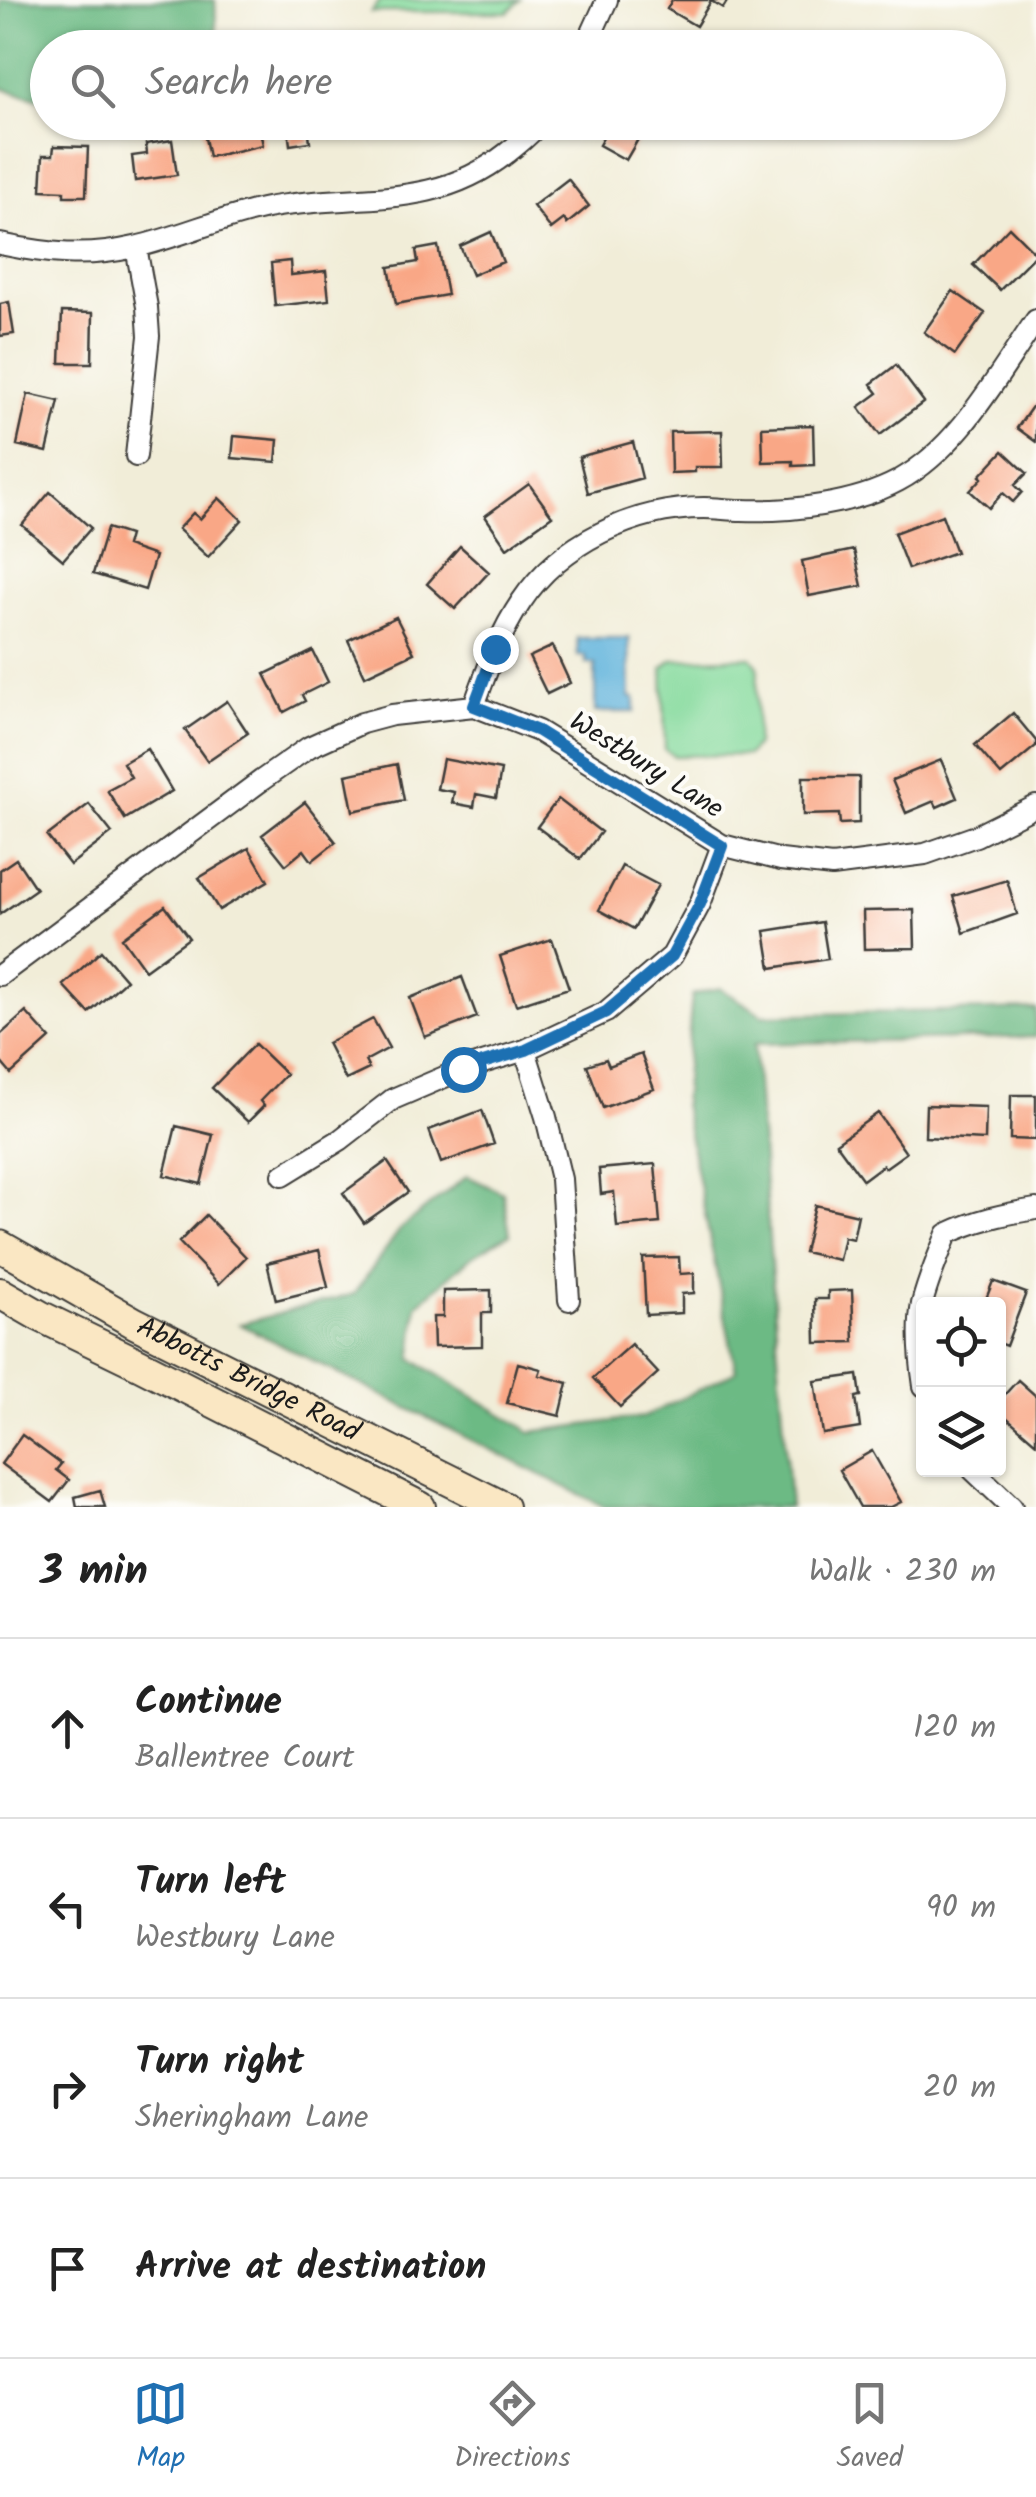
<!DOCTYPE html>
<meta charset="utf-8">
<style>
body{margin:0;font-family:Kalam,sans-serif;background:#f6f6f6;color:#222}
.controls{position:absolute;right:30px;bottom:30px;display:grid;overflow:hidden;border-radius:10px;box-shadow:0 2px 8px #0004}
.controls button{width:90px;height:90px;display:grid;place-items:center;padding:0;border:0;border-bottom:2px solid #e0e0e0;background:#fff;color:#222;font:50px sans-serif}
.stop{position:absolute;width:30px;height:30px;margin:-22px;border:8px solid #1f6fb2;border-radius:50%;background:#fff}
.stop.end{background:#1f6fb2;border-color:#fff;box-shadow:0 2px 10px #0008}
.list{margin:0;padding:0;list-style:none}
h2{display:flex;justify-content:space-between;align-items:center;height:130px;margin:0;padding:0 40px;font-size:42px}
h2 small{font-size:32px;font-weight:400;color:#767676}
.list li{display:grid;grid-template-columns:65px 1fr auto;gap:30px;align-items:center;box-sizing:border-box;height:180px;padding:0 40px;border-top:2px solid #e0e0e0}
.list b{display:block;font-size:38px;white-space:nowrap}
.list p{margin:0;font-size:32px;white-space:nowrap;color:#767676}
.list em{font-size:32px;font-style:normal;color:#767676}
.icon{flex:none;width:55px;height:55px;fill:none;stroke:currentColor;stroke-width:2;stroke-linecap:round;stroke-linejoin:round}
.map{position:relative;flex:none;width:1036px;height:1507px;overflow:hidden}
.search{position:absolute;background:#fff;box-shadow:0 2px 8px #0004;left:30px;right:30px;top:30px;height:110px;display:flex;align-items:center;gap:25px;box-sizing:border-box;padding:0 35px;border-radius:55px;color:#767676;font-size:38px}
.sheet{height:850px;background:#fff}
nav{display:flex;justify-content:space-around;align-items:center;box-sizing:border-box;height:140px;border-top:2px solid #e0e0e0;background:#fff;font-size:28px;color:#767676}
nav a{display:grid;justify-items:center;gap:5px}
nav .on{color:#1f6fb2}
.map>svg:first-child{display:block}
</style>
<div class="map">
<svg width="1036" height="1507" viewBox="0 0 1036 1507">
<rect width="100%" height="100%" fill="#fdfcf7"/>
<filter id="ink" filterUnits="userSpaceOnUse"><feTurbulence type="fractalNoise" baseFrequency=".01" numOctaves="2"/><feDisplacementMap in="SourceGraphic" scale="20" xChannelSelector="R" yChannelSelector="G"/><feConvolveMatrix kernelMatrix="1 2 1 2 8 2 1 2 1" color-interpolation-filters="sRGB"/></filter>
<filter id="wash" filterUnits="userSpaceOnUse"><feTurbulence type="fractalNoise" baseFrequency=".0048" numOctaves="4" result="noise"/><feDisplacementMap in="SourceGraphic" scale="40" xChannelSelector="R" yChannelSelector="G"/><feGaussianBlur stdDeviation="2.25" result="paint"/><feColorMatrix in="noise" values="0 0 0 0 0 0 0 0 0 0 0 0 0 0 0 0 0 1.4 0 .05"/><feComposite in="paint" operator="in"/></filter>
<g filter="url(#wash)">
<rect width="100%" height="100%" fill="#f1edd8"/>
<!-- green -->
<path fill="#85da9d" stroke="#507b5c" stroke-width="2.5" d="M381,0H520L508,12H371Z
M751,657L758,666L756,745L748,755L674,756L665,750L663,668L672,660Z"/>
<!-- forest -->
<path fill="#6cba84" stroke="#446b50" stroke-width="2.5" d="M0,0H215L217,47L48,48L47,101L0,88Z
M720,988L763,1015L1036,1009V1037L754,1044L790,1507H605L240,1324L354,1294L401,1228L467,1176L503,1193L510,1234L471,1257L417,1305L412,1359L531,1432L644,1417L736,1371L683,1104L692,995Z"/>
<!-- water -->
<path fill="#61b3dc" stroke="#3e687c" stroke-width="2.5" d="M577,638H629L630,697L635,698V712H595V664H586V656H578Z"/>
<g id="blocks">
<!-- building -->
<path fill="#f9a786" d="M672,0H728L723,8L711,1L696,26L667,9Z
M209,122H258L263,145L209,157L202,124Z
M287,122H338L339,129L309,133L310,142L290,145Z
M357,122H405V130L357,133Z
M612,122H648L626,160L599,145Z
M172,140L177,175L135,181L132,156L147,154L146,144Z
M54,146L88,147L86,196H64V191L41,190L43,155H53Z
M568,179L589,206L567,224L564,219L551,229L533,206Z
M1009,227L1036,254L1000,290L973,265Z
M491,232L503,262L472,275L460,246Z
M438,246L447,295L396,304L389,267L418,262L416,250Z
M290,261L291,275L326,271L329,300L275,306L271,263Z
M953,291L985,313L955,355L924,332Z
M9,302L14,334L0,336V304Z
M62,312L93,313L92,363H60Z
M896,365L924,402L880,435L859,407L878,393L871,384Z
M28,394L59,401L47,452L17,445Z
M1036,401V442L1017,428Z
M813,425L814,465L793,466V461L763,462L762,427Z
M722,431L723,467H695V472L671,473L670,432Z
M234,436L278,440L276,462L232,458Z
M633,442L642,478L588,493L579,457Z
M1003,451L1027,473L1015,485L1022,492L1013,502L1003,493L989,508L970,491L982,478L980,476Z
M529,484L552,516L507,548L485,516Z
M50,492L91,528L63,560L22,525Z
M219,498L242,520L208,557L178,529L193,513L200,519Z
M942,515L956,552L908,569L894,533Z
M107,528L129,535L126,546L155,556L145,590L93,574Z
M460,546L489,572L455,609L427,584Z
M854,550L862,586L809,596L802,561Z
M396,617L414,653L365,676L348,640Z
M553,646L570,683L547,694L529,657Z
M313,651L328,682L302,695L305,701L284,712L265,674Z
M227,701L248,733L207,761L185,730Z
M1013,713L1036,741V746L1001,775L975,745Z
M147,749L172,791L125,819L107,790L131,777L123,763Z
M443,759L501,770L496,798L476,794L474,807L452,803L454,792L437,789Z
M941,760L957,798L937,807L934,801L906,813L892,780Z
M397,764L404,800L353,811L346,775Z
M803,777H859V823L840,824L839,814L803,815Z
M558,799L601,832L580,859L537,827Z
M305,802L336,842L312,861L304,850L286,865L262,835Z
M89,804L112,833L70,865L47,836Z
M249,848L268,881L219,910L199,878Z
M16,859L36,889L0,914V870Z
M622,866L658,885L634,929L599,910Z
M1007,880L1017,914L964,933L953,896Z
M165,906L189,938L145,970L122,938Z
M914,910L915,948L864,949L863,911Z
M822,922L828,959L771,968L765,931Z
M552,939L569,988L516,1005L500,956Z
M101,951L126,980L89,1013L63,985Z
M462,977L477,1017L425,1037L410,998Z
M26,1012L50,1039L11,1074L0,1061V1035Z
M373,1019L389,1048L365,1061L369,1069L346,1080L327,1043Z
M255,1044L286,1074L260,1101L264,1106L248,1122L212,1088Z
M641,1054L654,1089L603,1108L587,1065L606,1059L609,1066Z
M1011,1095H1036V1140L1010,1139Z
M926,1105L986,1107L985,1140L925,1137Z
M482,1110L494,1144L441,1163L429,1130Z
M878,1113L906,1153L885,1168L883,1165L863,1180L836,1143Z
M176,1126L213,1135L201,1184L164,1175Z
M387,1161L408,1192L364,1223L343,1193Z
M655,1164L660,1223L617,1227L614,1192L601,1194L599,1169Z
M815,1205L858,1215L853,1239L844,1237L839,1260L804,1252Z
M206,1215L246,1257L219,1284L179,1242Z
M319,1250L328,1287L276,1300L267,1263Z
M679,1257L680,1274L694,1273V1293L682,1294V1313L646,1315L643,1258Z
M993,1281L1026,1293L1006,1346L998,1343V1304H984Z
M491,1290V1313H482V1346L434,1347L433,1317H443V1291Z
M852,1290L854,1342L816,1343L815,1299H828V1291Z
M631,1344L658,1373L620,1407L593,1378Z
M518,1363L541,1369L539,1375L568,1383L560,1416L507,1403Z
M858,1375L861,1396L856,1397L860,1428L823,1434L815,1381Z
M1018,1380L1036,1396V1443L998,1410V1402Z
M22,1435L61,1464L56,1470L69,1480L52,1502L1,1464Z
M872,1451L901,1502L891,1507H860L839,1470Z
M100,1490L105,1507H77L75,1497Z"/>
</g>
</g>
<g filter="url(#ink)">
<use href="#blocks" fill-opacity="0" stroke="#3c3b38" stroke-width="2.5"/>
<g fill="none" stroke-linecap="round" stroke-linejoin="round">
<!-- minor casing -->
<g stroke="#3c3b38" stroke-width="24">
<path id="minor" d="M585,48L607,0
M0,244C48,254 87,258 135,247C180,237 222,217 267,208C354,191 431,213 507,153C519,143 531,135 540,122
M136,456L149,336L147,307L136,247
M474,706C487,670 500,633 521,602C560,543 634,508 704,508C717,508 729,510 742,510C791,512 855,504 898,481C960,447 997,376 1036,320
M0,975L262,780L309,747L362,723L392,715L474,706L538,731L722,845L781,860L832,866L925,854L976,836L1036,806
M525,1050L546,1117L561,1179L569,1300
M283,1175L340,1140L393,1099L463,1069L525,1050L606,1012L672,956L700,904L722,845
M924,1386C920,1359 917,1330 922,1304C928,1280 938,1257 947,1234C976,1220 1004,1214 1036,1209
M973,1470L1012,1507"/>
</g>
<!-- secondary casing -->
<g stroke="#3c3b38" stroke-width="34">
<g id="secondary">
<path id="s1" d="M0,1246L135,1323L503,1507"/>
<path d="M0,1293L40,1316L139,1364L420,1507"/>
</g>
</g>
<!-- minor -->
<use href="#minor" stroke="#fff" stroke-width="20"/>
<!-- secondary -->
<use href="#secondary" stroke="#fae7c3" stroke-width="30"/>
</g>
</g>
<g fill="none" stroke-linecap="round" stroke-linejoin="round" filter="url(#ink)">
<!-- route -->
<path stroke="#1f6fb2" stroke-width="12" d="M463,1069L526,1050L606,1012L672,956L700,904L722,846L538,731L474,706L495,649"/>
</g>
<g text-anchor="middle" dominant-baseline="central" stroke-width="8" stroke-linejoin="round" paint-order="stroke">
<!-- street labels -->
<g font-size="28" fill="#1c1c1c" stroke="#fdfcf7">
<text transform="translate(646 766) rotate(32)">Westbury Lane</text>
<text stroke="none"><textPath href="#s1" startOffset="282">Abbotts Bridge Road</textPath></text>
</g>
</g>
</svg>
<div class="controls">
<button><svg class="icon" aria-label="locate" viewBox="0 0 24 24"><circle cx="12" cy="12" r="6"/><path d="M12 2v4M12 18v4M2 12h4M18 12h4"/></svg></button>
<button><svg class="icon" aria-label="layers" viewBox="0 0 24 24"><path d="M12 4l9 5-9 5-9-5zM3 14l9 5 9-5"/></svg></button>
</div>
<div class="stop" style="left:463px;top:1069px"></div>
<div class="stop end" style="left:495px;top:649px"></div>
<div class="search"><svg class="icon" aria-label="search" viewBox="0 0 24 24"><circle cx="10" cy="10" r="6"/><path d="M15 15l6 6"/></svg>Search here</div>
</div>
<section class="sheet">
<h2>3 min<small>Walk · 230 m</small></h2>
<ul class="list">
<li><svg class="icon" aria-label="ahead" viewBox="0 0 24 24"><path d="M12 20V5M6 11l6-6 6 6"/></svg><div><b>Continue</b><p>Ballentree Court</p></div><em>120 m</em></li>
<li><svg class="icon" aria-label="left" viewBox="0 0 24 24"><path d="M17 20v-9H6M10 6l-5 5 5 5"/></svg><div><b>Turn left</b><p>Westbury Lane</p></div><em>90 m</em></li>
<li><svg class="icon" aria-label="right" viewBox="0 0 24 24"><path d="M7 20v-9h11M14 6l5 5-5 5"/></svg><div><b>Turn right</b><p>Sheringham Lane</p></div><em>20 m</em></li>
<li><svg class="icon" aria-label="arrive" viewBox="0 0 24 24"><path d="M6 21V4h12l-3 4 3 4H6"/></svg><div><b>Arrive at destination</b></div></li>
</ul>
</section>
<nav>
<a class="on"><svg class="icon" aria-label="map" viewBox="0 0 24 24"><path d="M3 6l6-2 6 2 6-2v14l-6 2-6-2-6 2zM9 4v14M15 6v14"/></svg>Map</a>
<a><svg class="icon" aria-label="directions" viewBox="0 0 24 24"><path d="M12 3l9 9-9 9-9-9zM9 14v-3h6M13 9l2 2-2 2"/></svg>Directions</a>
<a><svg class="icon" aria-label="saved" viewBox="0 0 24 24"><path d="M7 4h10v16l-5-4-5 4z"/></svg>Saved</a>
</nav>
